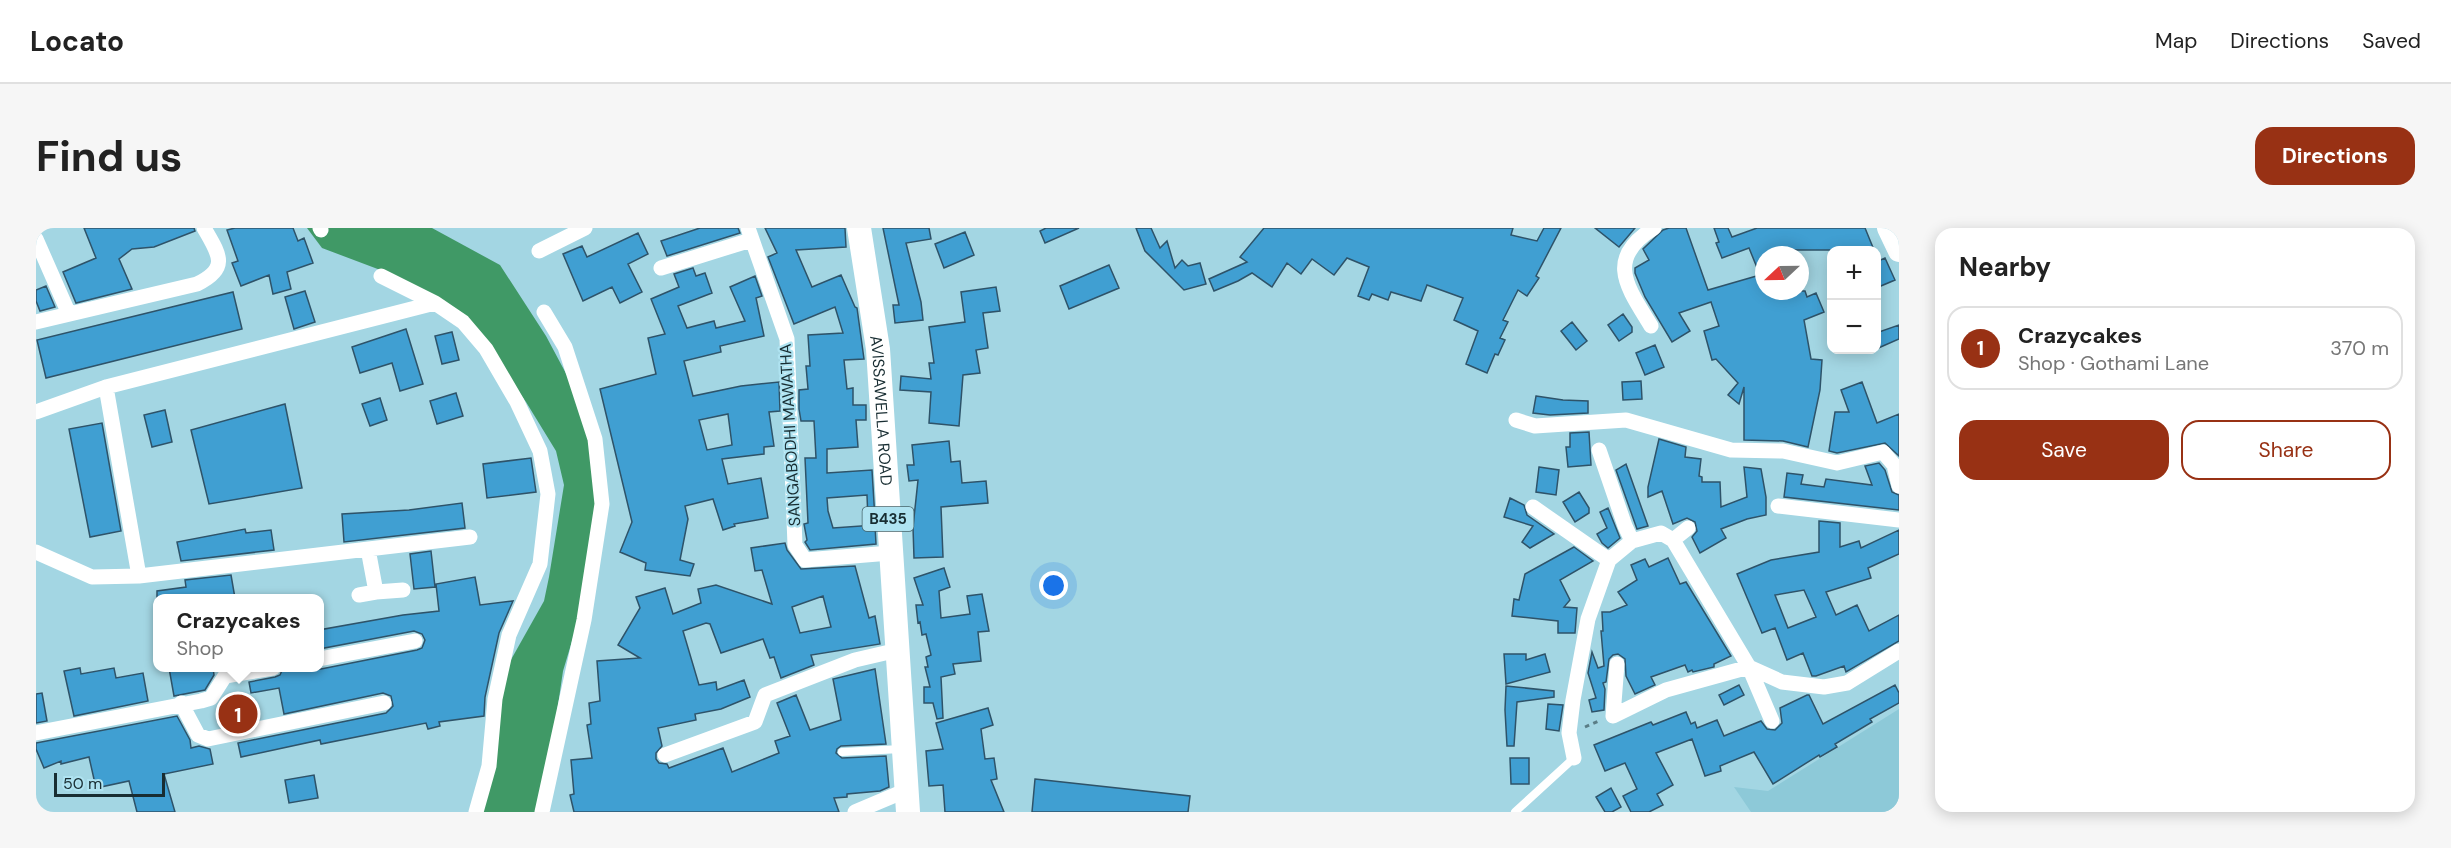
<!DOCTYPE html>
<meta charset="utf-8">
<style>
body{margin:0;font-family:"DM Sans",sans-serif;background:#f6f6f6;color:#222}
.controls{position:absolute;right:18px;top:18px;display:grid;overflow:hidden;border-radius:12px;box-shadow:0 3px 15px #0003}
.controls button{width:54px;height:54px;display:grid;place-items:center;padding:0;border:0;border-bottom:2px solid #e0e0e0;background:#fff;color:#222;font:30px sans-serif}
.compass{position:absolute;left:1719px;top:18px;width:54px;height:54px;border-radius:50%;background:#fff;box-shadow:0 3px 15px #0003;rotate:248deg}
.scale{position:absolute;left:18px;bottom:15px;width:111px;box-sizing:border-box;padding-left:6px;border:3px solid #182d32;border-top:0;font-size:16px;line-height:21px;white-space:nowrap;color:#182d32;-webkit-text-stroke:4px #afe3f1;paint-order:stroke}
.you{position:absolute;left:1018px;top:358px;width:21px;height:21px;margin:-15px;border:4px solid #fff;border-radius:50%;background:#1a73e8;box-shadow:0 0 0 9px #1a73e833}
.badge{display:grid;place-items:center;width:39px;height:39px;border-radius:50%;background:#983114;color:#fff;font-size:20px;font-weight:700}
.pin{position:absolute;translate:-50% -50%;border:3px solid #fff;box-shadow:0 2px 6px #0006}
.popup{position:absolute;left:117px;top:366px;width:171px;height:78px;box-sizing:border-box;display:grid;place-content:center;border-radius:12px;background:#fff;filter:drop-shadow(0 2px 4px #0005);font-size:20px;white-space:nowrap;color:#767676}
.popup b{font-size:22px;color:#222}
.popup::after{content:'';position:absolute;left:50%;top:100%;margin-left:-12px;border:12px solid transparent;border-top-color:#fff}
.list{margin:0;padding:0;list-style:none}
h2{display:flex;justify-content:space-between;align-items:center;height:78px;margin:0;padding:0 24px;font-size:26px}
h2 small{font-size:20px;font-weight:400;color:#767676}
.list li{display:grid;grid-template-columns:39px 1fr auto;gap:18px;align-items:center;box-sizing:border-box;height:84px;margin:0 12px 12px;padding:0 12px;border:2px solid #e0e0e0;border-radius:18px}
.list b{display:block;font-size:22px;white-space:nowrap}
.list p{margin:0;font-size:20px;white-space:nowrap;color:#767676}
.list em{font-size:20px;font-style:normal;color:#767676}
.actions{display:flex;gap:12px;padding:18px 24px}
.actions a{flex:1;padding:14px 0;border:2px solid #983114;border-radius:18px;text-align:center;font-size:21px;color:#983114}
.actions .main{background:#983114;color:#fff}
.map{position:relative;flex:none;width:1863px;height:584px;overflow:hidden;border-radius:18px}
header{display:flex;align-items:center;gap:36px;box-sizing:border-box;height:84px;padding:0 30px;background:#fff;border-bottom:2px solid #e0e0e0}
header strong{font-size:28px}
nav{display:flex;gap:33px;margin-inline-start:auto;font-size:21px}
.intro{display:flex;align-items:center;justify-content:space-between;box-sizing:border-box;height:144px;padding:0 36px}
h1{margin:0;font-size:42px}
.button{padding:15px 27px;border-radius:18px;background:#983114;color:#fff;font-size:21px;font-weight:700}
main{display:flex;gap:36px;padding:0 36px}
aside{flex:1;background:#fff;border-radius:18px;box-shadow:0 3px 15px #0003}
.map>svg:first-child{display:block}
</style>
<header>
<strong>Locato</strong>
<nav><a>Map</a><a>Directions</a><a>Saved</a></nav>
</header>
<div class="intro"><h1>Find us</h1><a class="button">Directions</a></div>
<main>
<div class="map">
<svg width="1863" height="584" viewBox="0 0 1863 584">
<rect width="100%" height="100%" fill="#a3d6e3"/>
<!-- built -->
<path fill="#8dc9d8" d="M1863,481V584H1715L1698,559L1732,563Z"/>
<!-- water -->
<path fill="#409966" d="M271,0H396L464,37L510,108L542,168L560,247L558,312L546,380L527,443L515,525L500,584H445L468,444L508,373L513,349L528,257L520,223L490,174L427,88L347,43L286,20Z"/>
<!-- building -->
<path fill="#409fd2" stroke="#2e5369" stroke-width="1.5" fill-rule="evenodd" d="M48,0H158L159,3L118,19L96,21L83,31L96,61L40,75L27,44L60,30Z
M199,0H257L262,13L268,10L277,35L251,44L255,61L237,66L233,47L205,58L196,35L202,33L191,2Z
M664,0H702L704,5L631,28L625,13Z
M729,0H809L810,19L760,22L776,59L805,47L819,79L821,80L828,131L808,132L811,161L817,160V177H830V192H820L822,219L791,221V245L836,242L839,291L832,292L831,267L791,270L792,283L797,300L839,297L840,316L774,322L769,314L771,312L768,296L772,295L769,230H780L778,193H765L763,181V162L772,161L770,138H774L772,107L807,105L799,79L758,96L732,29L741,25Z
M847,0H893L895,11L870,15L885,74L887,92L859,95L857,77H863Z
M1010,0H1043L1009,15L1004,3Z
M1100,0H1115L1124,20L1131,13L1139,40L1146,32L1152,38L1164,35L1170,56L1148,62L1109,23Z
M1228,0H1477L1475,7L1501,13L1508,0H1525L1500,48L1503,50L1491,68L1482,62L1467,92L1472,94L1464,110L1469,112L1462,127L1459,126L1451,145L1430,136L1442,103L1418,92L1427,70L1391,57L1385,73L1355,64L1352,72L1336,66L1333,72L1322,68L1333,39L1311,30L1298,47L1276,31L1265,46L1251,35L1236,59L1216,45L1202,53L1178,63L1173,51L1211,34L1204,29Z
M1559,0H1599L1583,19Z
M1633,0H1650L1672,62L1724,47L1713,20L1686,30L1680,15L1683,14L1678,0H1692L1696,9L1721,0H1829L1838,22H1753L1755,27H1728V63H1769L1771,69L1780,65L1788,84L1768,92L1775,131L1786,132L1784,162L1772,219L1747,213L1708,212V159L1703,176L1692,167L1702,155L1680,131L1676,132L1668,103L1683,98L1675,74L1643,85L1654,103L1636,114L1609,69L1599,45V40L1613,32L1607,21L1627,2Z
M929,4L938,27L908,40L899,16Z
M602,5L612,26L592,36L606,64L584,75L576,59L547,73L527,26L546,18L551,29Z
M1849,30L1859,52L1840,60V34Z
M1073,37L1083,60L1033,81L1024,58Z
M657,40L660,48L669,45L676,65L642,78L651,100L678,93L680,100L709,93L694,59L719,48L726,68L720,70L728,108L684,118L685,124L648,133L657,168L705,158L743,154L744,183L733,184L738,218L728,219V226L686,231L692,256L725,250L732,290L698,296L699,298L687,302L677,271L649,278L652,291L644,332L658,336L654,348L609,342L610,335L584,324L596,294L564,161L620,146L612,110L629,106L615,71L643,59L638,46ZM692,186L696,217L671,222L663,192Z
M10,58L19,79L4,83L0,73V62Z
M960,59L964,83L947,85L952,120L940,122L944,145L927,147L923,198L893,195L895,164L864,162L865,148L895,151L893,135H898L893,99L929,94L925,64Z
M269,63L279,94L258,101L249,69Z
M197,64L206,101L10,150L1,112Z
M1587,86L1596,99V104L1583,113L1572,97Z
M1536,94L1551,113L1540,122L1525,103Z
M1863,97V111L1840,121V105Z
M370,101L387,156L364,163L356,135L324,145L316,119Z
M416,104L423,132L406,136L399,108Z
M1619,117L1628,139L1609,147L1600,125Z
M1605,153L1606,171L1587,172L1586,154Z
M1826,154L1841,195L1863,186V228L1849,215L1801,225L1793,223L1799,184H1813L1805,162Z
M420,165L427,188L401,196L394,173Z
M1500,168L1527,172L1552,173V185L1514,187L1497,185Z
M344,170L351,192L334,198L326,176Z
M249,176L266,260L173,276L155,202Z
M129,182L136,214L116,219L108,187Z
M66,195L85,303L54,309L33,201Z
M1553,204L1555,237L1532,239L1530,219H1534V205Z
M1623,211L1650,219L1649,229L1665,231L1663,248L1666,249V254H1684L1685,279L1711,269L1708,239L1725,241L1730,269V287L1711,291L1685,301L1690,310L1664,325L1656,309L1661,303L1659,294L1651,290L1637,296L1626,263L1612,269V259Z
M913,213L915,234L924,233L926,255L950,253L952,275L905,279L907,329L878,330L877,299L882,252L873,253L871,237H878L876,217Z
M495,230L500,264L451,270L447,236Z
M1843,235L1849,242L1856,264L1863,267V282L1748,269L1751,245L1767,247L1765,256L1788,259L1790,251L1836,257L1829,238Z
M1590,236L1612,298L1601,301L1580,242Z
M1503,239L1523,242L1520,267L1500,264Z
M1543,264L1553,280V285L1539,294L1527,274Z
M1474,270L1488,277L1491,287L1518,306L1494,320L1486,314L1497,298L1468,289Z
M426,275L429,300L308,314L306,286L373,282Z
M1572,280L1584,310L1572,320L1566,315L1561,306L1571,300L1564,284Z
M1783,293L1804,295V319L1823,313L1825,320L1863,302V326L1832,340L1835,350L1790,364L1800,387L1821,377L1833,403L1863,387V413L1810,444L1808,438L1780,448H1776L1767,425L1751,432L1739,400L1726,405L1701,346L1735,332L1783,324ZM1768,362L1780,389L1752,400L1739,367Z
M209,301L210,305L235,302L238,322L145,333L141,314Z
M749,315L751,322L765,341L819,338L833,390L839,388L844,416L775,427L778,437L745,450L738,429L734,430L727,411L685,425L674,396L670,395L647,403L663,457L680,454L681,462L708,452L714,469L685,481L659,486L660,492L622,500L626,518L620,525V531L623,535L631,536L633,540L687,520L696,544L743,525L739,513L754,508L741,475L760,467L774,502L805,492L797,451L839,441L850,516L805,518L801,521L800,525L806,530L850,528L853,559L844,563L811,566V569L798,570L803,584H538L534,567L538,566L535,532L556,530L551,497L555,496L553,475L564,473L561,433L604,430L582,417L604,380L600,369L629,360L637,386L665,375L662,361L680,357L736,376L726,342L719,343L715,320ZM787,368L795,399L764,405L756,379Z
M1538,319L1557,333L1524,352L1534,372L1528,379L1541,380L1539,405H1522V393L1476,388L1478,371L1483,372L1489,346Z
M395,323L399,359L378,361L374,326Z
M1632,330L1644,356L1650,354L1695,428L1678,436V439L1657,444L1656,442L1652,444L1649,437L1615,449L1619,457L1599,466L1590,448L1589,431L1582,426L1577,427L1573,431L1570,454L1567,455L1569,461L1568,482L1556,484L1553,472L1560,470L1552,445L1556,424L1562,440L1568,438L1565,403H1567L1566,384H1574L1591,377L1582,364L1601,352L1595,337L1609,331L1613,339Z
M908,340L914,359L903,363L905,390L934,386L931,368L946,366L953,403L942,404L945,433L917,436L919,446L905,449L907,490L901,491L897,475H888V459H894L889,439H892L890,429L895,427L890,406L886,407L884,394L882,395L880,377H887L878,350Z
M195,347L199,370H121V363L150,359L149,352Z
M439,349L444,377L477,373L463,405L449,469L448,488L403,494L404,498L392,501L390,495L285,516L284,512L205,529L202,515L350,485L357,478L355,468L347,465L248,486L243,460L215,465L213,454L239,449L244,447L247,440L285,441L381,422L386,420L389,412L386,406L378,403L283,421V402L367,387L403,383L400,356Z
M1468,426H1490V432L1509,426L1514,444L1470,456Z
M44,440L45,446L78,440L80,450L107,445L112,473L38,488L28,443Z
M133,440H177L178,447L169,462L138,468Z
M1703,457L1708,467L1688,477L1683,467Z
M1859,457L1863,465V475L1834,491L1836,494L1799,516L1801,519L1784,529L1783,527L1737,556L1718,524L1684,538L1685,543L1669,548L1656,511L1620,525L1637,557L1621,566L1627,577L1613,584H1595L1587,568L1601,561L1589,535L1569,543L1558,517L1615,494L1617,497L1650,484L1655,496L1659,494L1661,500L1681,492L1688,508L1725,493L1731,501L1739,502L1746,495L1744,480L1771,467H1773L1787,496Z
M1470,458L1518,463V469L1481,474L1478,518H1471L1469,482Z
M6,465L11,493L0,495V466Z
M213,472L217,492L197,496L193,476Z
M1512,476L1527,477L1523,503L1510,501Z
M952,480L957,497L945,501L949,531L958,530L961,551L955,552L968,584H909L907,557L893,558L890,523L907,521L900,495Z
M141,488L154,512L155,520L163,518L174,521L177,536L128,546L139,584H101L93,553L60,560L53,529L25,536V533L8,540L0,521V515Z
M1474,530H1493V556H1475Z
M278,547L282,570L253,575L249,552Z
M999,551L1154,568L1152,584H996Z
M1575,560L1585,579L1576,584H1569L1560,569Z"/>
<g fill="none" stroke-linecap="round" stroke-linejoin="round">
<!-- path -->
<path stroke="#5a7d86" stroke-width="3" stroke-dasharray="4.5 4.5" stroke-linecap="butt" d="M1549,499L1565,492"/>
<!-- lane -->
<path stroke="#fff" stroke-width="8" d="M806,524L865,521
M1479,584L1538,530"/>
<!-- street -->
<path stroke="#fff" stroke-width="15" d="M284,0L285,2
M712,0L751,111L759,317L769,332L854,325
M0,11L33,86
M503,23L549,0
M625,40L715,12
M345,48L399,75L427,94L450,121L481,174L504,223L512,266L504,336L473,407L459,471L453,538L440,584
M0,94L161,56C194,40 183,26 168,0
M1615,98C1592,60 1568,31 1618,0
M70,159L103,348
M0,184L70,159L399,75
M1480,192L1499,198L1590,192L1695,222L1747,223L1801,235L1847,224L1858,237L1863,258
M1563,222L1589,298L1596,313
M1742,278L1863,292
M1497,279L1573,332
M1637,312L1652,300
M332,321L340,364L367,362
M0,324L56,349L103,348L434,309
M323,367L340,364
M283,431L379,413
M145,475L162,507L172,511L348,475
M1577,488L1630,462L1713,439L1736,493
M1577,488L1581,436
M0,505L165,473L175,470L189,448L237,440
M629,527L719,494L729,467L819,432L862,422
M1538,530L1533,505L1537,472L1552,391L1573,332L1596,313L1625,305L1637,312L1713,439L1746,454L1788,459L1811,455L1863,423
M506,584L548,392L566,276L559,211L529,119L508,84
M819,584L871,562"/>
<!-- secondary -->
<path stroke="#fff" stroke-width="22" d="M1852,0L1863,23"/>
<!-- primary -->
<path stroke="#fff" stroke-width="24" id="s1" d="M823,0L842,121L872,584"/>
</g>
<g text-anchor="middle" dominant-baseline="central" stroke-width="4.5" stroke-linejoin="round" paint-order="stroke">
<!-- shield labels -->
<rect fill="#afe3f1" stroke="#45646b" stroke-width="1.5" x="826.5" y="279" width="51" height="24" rx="4.5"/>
<g font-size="15" font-weight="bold" fill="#182d32">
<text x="852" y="291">B435</text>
</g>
<!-- street labels -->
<g font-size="16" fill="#182d32" stroke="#afe3f1">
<text stroke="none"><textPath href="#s1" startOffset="184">AVISSAWELLA ROAD</textPath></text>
<text transform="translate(754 207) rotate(-93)">SANGABODHI MAWATHA</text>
</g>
</g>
</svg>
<div class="controls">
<button>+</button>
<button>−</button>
</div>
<svg class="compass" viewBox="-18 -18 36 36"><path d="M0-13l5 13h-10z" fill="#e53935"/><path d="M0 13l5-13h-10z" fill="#767676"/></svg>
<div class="scale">50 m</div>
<div class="you"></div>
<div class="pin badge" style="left:202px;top:486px">1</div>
<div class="popup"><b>Crazycakes</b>Shop</div>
</div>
<aside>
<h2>Nearby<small></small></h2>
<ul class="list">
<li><span class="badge">1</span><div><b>Crazycakes</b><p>Shop · Gothami Lane</p></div><em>370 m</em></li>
</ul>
<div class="actions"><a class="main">Save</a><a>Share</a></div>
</aside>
</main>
